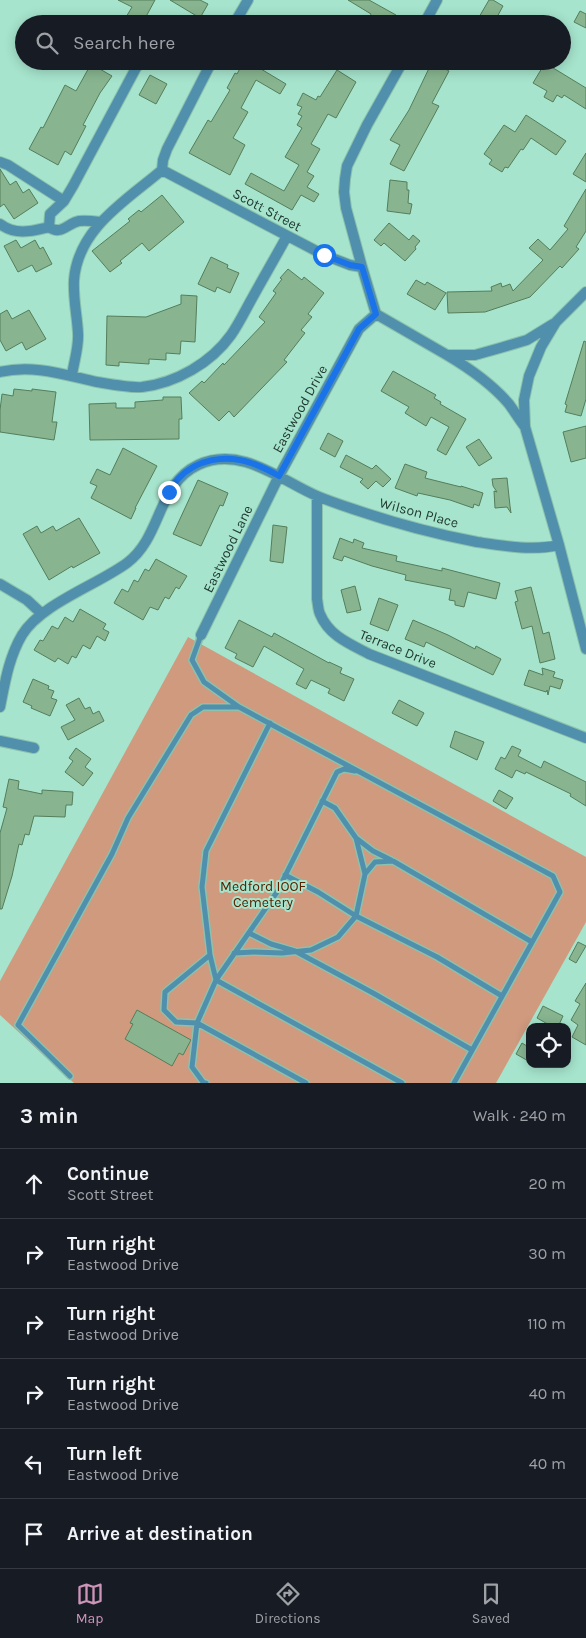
<!DOCTYPE html>
<meta charset="utf-8">
<style>
body{margin:0;font-family:Karla,sans-serif;background:#242831;color:#f1f3f6}
.controls{position:absolute;right:15px;bottom:15px;display:grid;overflow:hidden;border-radius:10px;box-shadow:0 2px 12px #0003}
.controls button{width:45px;height:45px;display:grid;place-items:center;padding:0;border:0;border-bottom:1px solid #363941;background:#171b24;color:#f1f3f6;font:25px sans-serif}
.stop{position:absolute;width:15px;height:15px;margin:-11px;border:4px solid #1a73e8;border-radius:50%;background:#fff}
.stop.end{background:#1a73e8;border-color:#fff;box-shadow:0 1px 5px #0008}
.list{margin:0;padding:0;list-style:none}
h2{display:flex;justify-content:space-between;align-items:center;height:65px;margin:0;padding:0 20px;font-size:21px}
h2 small{font-size:16px;font-weight:400;color:#9ea1a6}
.list li{display:grid;grid-template-columns:32px 1fr auto;gap:15px;align-items:center;box-sizing:border-box;height:70px;padding:0 20px;border-top:1px solid #363941}
.list b{display:block;font-size:19px;white-space:nowrap}
.list p{margin:0;font-size:16px;white-space:nowrap;color:#9ea1a6}
.list em{font-size:16px;font-style:normal;color:#9ea1a6}
.icon{flex:none;width:28px;height:28px;fill:none;stroke:currentColor;stroke-width:2;stroke-linecap:round;stroke-linejoin:round}
.map{position:relative;flex:none;width:586px;height:1083px;overflow:hidden}
.search{position:absolute;background:#171b24;box-shadow:0 2px 12px #0003;left:15px;right:15px;top:15px;height:55px;display:flex;align-items:center;gap:12px;box-sizing:border-box;padding:0 18px;border-radius:28px;color:#9ea1a6;font-size:19px}
.sheet{height:485px;background:#171b24}
nav{display:flex;justify-content:space-around;align-items:center;box-sizing:border-box;height:70px;border-top:1px solid #363941;background:#171b24;font-size:14px;color:#9ea1a6}
nav a{display:grid;justify-items:center;gap:2px}
nav .on{color:#cd94b9}
.map>svg:first-child{display:block}
</style>
<div class="map">
<svg width="586" height="1083" viewBox="0 0 586 1083">
<rect width="100%" height="100%" fill="#a6e4cd"/>
<!-- green -->
<path fill="#cf9a7e" d="M188,637L586,857V922L496,1083H74L0,1015V981Z"/>
<!-- building -->
<path fill="#88b590" stroke="#547e5b" d="M118,0H155L142,24H122L132,7Z
M170,0H200L208,4L200,18Z
M348,0H369L396,15L391,24H374L368,21L371,14Z
M489,0H493L503,6L497,17L509,24H475Z
M580,11L586,14V28L574,22Z
M244,61H266L261,69L286,84L280,94L256,80L241,108L248,112L233,138L245,145L230,175L189,153L208,120L211,122L230,90L227,88L235,73L237,74Z
M432,62L449,71L432,103L439,106L404,171L390,164L400,145L390,140L409,110Z
M545,63L586,88V109L564,95L562,98L557,95L553,102L544,97L547,91L533,83Z
M91,64L112,76L100,93L83,125L86,126L71,155L65,151L58,165L29,149L41,127L43,128L65,85L76,91Z
M337,70L356,82L336,118L328,114L311,144L320,149L307,172L314,176L307,187L319,194L314,202L301,195L292,210L245,184L251,173L284,191L299,165L285,157L302,128L297,125L302,116L298,114L302,107L297,105L303,93L316,100L318,96L320,97Z
M150,75L167,84L156,104L139,95Z
M526,115L566,141L556,155L531,138L523,150L521,149L508,168L505,167L502,172L489,164L492,160L484,154L504,125L515,132Z
M586,153V182L573,174Z
M0,169L10,185L16,181L23,193L29,189L38,203L14,219L4,204L0,207Z
M390,180L407,182V190H409L408,203L412,204L410,214L387,211Z
M586,189V231L576,247L579,249L562,268L560,266L530,297L485,312L448,313L447,292L492,291L491,287L501,283L502,287L510,284L513,291L543,260L529,248L538,239L550,250L568,229L564,226Z
M162,195L184,222L149,251L142,243L120,261L122,263L110,272L92,251L130,221L128,219L139,210L141,212Z
M389,223L409,240L413,235L420,241L415,247L416,249L405,261L384,243L381,246L374,240Z
M16,240L21,248L35,240L40,249L43,247L52,264L36,272L32,265L18,272L4,246Z
M211,257L228,265L227,268L239,273L230,293L217,287L215,292L198,284Z
M288,269L302,280L304,277L324,293L308,314L312,317L301,330L305,333L284,360L287,362L234,417L229,411L219,421L189,393L202,381L204,383L223,363L224,365L265,322L259,317L276,293L273,291L282,279L280,278Z
M416,280L425,285L427,282L446,293L435,310L407,294Z
M181,295L197,296L195,342L181,341L180,354L166,353V360L149,359V364L119,362V366L106,365L107,316L146,317L181,304Z
M7,310L12,319L29,310L46,339L26,350L22,342L6,351L0,340V314Z
M584,341L586,342V399L581,416L565,412L567,405L565,404Z
M393,371L436,395L434,398L441,402L440,404L466,419L446,455L437,450L449,427L431,417L426,426L405,413L409,407L381,391Z
M14,389L32,391V389L56,392L52,422H57L54,440L0,432V410L2,394L13,396Z
M163,397H181L182,419H179V439L90,440L89,404L116,403V408H135V402L163,400Z
M586,426V458L571,462L563,432Z
M328,433L343,441L335,457L320,449Z
M479,439L492,458L479,466L466,447Z
M123,448L157,466L135,508H136L131,519L91,498L97,486L90,483L97,469L110,475Z
M346,455L372,469L376,465L391,479L383,487L376,481L368,489L360,482L363,479L340,467Z
M405,464L427,472L425,478L461,487V486L483,493L479,506L474,504L473,508L450,500L418,493L417,496L395,488Z
M507,478L510,506L511,513L507,507L495,508L494,491L497,492L493,486L492,479Z
M198,480L228,493L223,506L220,505L201,546L173,534Z
M79,518L100,553L73,568L72,566L49,580L23,534L37,526L41,533L53,526L56,531Z
M273,525L287,527L283,563L270,561Z
M340,538L353,543L354,539L364,543L362,548L397,556L396,561L442,571V568L500,583L496,599L468,592L464,607L455,605V601L449,600L451,589L405,580L406,575L372,566L344,556L342,561L333,558Z
M156,559L187,576L179,589L176,587L169,599L165,597L158,610L150,607L143,620L114,603L122,589L128,592L134,580L138,582L145,569L149,571Z
M355,586L361,610L347,613L341,590Z
M531,587L543,634L549,632L555,659L540,663L532,626L522,629L515,602L518,601L515,591Z
M379,598L398,605L388,631L370,624Z
M80,609L106,624L103,629L109,632L105,641L97,636L90,649L83,645L76,658L72,656L68,664L58,658L55,662L34,650L40,640L43,641L52,626L58,629L65,617L73,622Z
M239,620L272,637L274,633L329,663V662L342,668L340,673L354,679L344,701L328,693L330,689L311,680L306,689L296,684L304,669L264,646L253,667L235,658L237,654L225,648Z
M413,620L448,635L475,649L476,646L501,659L493,675L426,642L424,647L405,639Z
M542,668L555,672L553,677L563,680L560,689L550,686L548,695L547,690L546,692L524,685L529,670L543,675Z
M33,679L49,686L48,689L54,691L51,698L57,700L50,716L31,708L32,706L23,702Z
M79,698L85,709L90,707L93,714L99,711L104,721L68,740L61,727L75,720L66,705Z
M399,700L424,713L417,726L392,713Z
M455,731L484,742L477,760L450,747Z
M512,746L521,750L518,756L541,768L544,761L586,782V806L570,796L571,794L526,772L525,774L516,770L512,778L495,769L501,757L505,759Z
M76,748L91,759L85,767L93,773L83,786L65,772L73,761L69,758Z
M9,779L19,781L18,789L42,794V790L73,792L72,805H66L65,817L34,816L29,835L25,834L22,845L19,844L12,876L2,909H0V833L7,808L3,807Z
M499,790L513,798L506,809L493,801Z
M578,942L586,946L576,963L569,959Z
M586,983V1045L572,1037L578,1025L571,1020L580,1004L575,1001Z
M543,1006L563,1016L558,1027H553L537,1018Z
M137,1010L191,1040L183,1055L179,1053L172,1066L125,1039L133,1024L130,1023Z
M522,1043L530,1048V1062L516,1054Z"/>
<g fill="none" stroke-linecap="round" stroke-linejoin="round">
<!-- service casing -->
<g stroke="#8bc1ad" stroke-width="8">
<path id="service" d="M201,635L192,660L204,682L239,707
M355,771L344,769L337,772L277,892L216,980L402,1083
M356,838L373,851L391,860
M365,874L375,862L393,861L532,942
M285,875L318,892L356,916L437,957L502,996
M249,933L271,944L295,951L373,993L472,1050
M234,953L254,952L282,953L311,950L338,937L356,916L365,874L356,838L335,808L322,801
M210,955L165,992L164,1010L176,1022L197,1023L306,1083
M70,1076L18,1025L112,854L128,818L191,715L203,707H239L553,876L560,892L454,1083
M206,1083L203,1082L192,1067L197,1023L216,980L210,955L202,887L206,851L270,723"/>
</g>
<!-- minor casing -->
<g stroke="#8bc1ad" stroke-width="12">
<path id="minor" d="M234,24L248,0
M424,24L437,0
M0,162L8,165L64,201
M162,170L324,255L350,265L362,267
M100,222C93,221 86,220 79,221C68,223 61,236 49,227L50,214L64,201L73,186L136,68L141,61
M0,224C16,236 32,231 49,227
M376,314L362,267L346,208L344,192L345,179L347,166L367,125L403,61
M376,314L447,355H475L500,348L527,340L553,324
M447,355C469,368 492,384 509,404C514,411 519,419 525,427L524,400L529,376L541,347L556,322L586,292
M0,372C33,364 65,375 97,382C109,384 130,388 142,387C176,383 211,363 231,335C238,325 244,313 250,302C262,280 275,258 287,236
M72,375C74,361 79,347 78,333C77,315 73,298 74,280C78,228 127,200 162,170L163,160L167,149L212,61
M525,427L559,545L586,649
M317,496V599C318,604 318,610 320,614C329,636 350,644 369,654L586,738
M0,584L27,600L41,613
M201,635L279,476L359,329L376,314
M0,707C5,682 9,657 22,635C41,604 97,585 127,563C162,537 157,484 198,465C241,445 280,480 317,496C329,501 341,505 353,509C394,523 435,534 477,542C504,546 532,551 559,545
M0,741L34,748"/>
</g>
<!-- service -->
<use href="#service" stroke="#5090ad" stroke-width="5"/>
<!-- minor -->
<use href="#minor" stroke="#5090ad" stroke-width="10"/>
</g>
<g fill="none" stroke-linecap="round" stroke-linejoin="round">
<!-- route -->
<path stroke="#1a73e8" stroke-width="6" d="M169,492C172,488 174,483 178,479C196,459 226,454 251,463C260,466 270,471 279,476L359,329L376,314L362,267L350,265L324,255"/>
</g>
<g text-anchor="middle" dominant-baseline="central" stroke-width="4" stroke-linejoin="round" paint-order="stroke">
<!-- street labels -->
<g font-size="14" fill="#1e372e" stroke="#a6e4cd">
<text transform="translate(267 210) rotate(28)">Scott Street</text>
<text transform="translate(300 409) rotate(-61)">Eastwood Drive</text>
<text transform="translate(419 513) rotate(15)">Wilson Place</text>
<text transform="translate(228 549) rotate(-64)">Eastwood Lane</text>
<text transform="translate(398 649) rotate(22)">Terrace Drive</text>
</g>
<!-- park labels -->
<g font-size="14" fill="#562200" stroke="#a6e4cd">
<text x="263" y="886">Medford IOOF<tspan x="263" dy="16">Cemetery</tspan></text>
</g>
</g>
</svg>
<div class="controls">
<button><svg class="icon" aria-label="locate" viewBox="0 0 24 24"><circle cx="12" cy="12" r="6"/><path d="M12 2v4M12 18v4M2 12h4M18 12h4"/></svg></button>
</div>
<div class="stop" style="left:324px;top:255px"></div>
<div class="stop end" style="left:169px;top:492px"></div>
<div class="search"><svg class="icon" aria-label="search" viewBox="0 0 24 24"><circle cx="10" cy="10" r="6"/><path d="M15 15l6 6"/></svg>Search here</div>
</div>
<section class="sheet">
<h2>3 min<small>Walk · 240 m</small></h2>
<ul class="list">
<li><svg class="icon" aria-label="ahead" viewBox="0 0 24 24"><path d="M12 20V5M6 11l6-6 6 6"/></svg><div><b>Continue</b><p>Scott Street</p></div><em>20 m</em></li>
<li><svg class="icon" aria-label="right" viewBox="0 0 24 24"><path d="M7 20v-9h11M14 6l5 5-5 5"/></svg><div><b>Turn right</b><p>Eastwood Drive</p></div><em>30 m</em></li>
<li><svg class="icon" aria-label="right" viewBox="0 0 24 24"><path d="M7 20v-9h11M14 6l5 5-5 5"/></svg><div><b>Turn right</b><p>Eastwood Drive</p></div><em>110 m</em></li>
<li><svg class="icon" aria-label="right" viewBox="0 0 24 24"><path d="M7 20v-9h11M14 6l5 5-5 5"/></svg><div><b>Turn right</b><p>Eastwood Drive</p></div><em>40 m</em></li>
<li><svg class="icon" aria-label="left" viewBox="0 0 24 24"><path d="M17 20v-9H6M10 6l-5 5 5 5"/></svg><div><b>Turn left</b><p>Eastwood Drive</p></div><em>40 m</em></li>
<li><svg class="icon" aria-label="arrive" viewBox="0 0 24 24"><path d="M6 21V4h12l-3 4 3 4H6"/></svg><div><b>Arrive at destination</b></div></li>
</ul>
</section>
<nav>
<a class="on"><svg class="icon" aria-label="map" viewBox="0 0 24 24"><path d="M3 6l6-2 6 2 6-2v14l-6 2-6-2-6 2zM9 4v14M15 6v14"/></svg>Map</a>
<a><svg class="icon" aria-label="directions" viewBox="0 0 24 24"><path d="M12 3l9 9-9 9-9-9zM9 14v-3h6M13 9l2 2-2 2"/></svg>Directions</a>
<a><svg class="icon" aria-label="saved" viewBox="0 0 24 24"><path d="M7 4h10v16l-5-4-5 4z"/></svg>Saved</a>
</nav>
